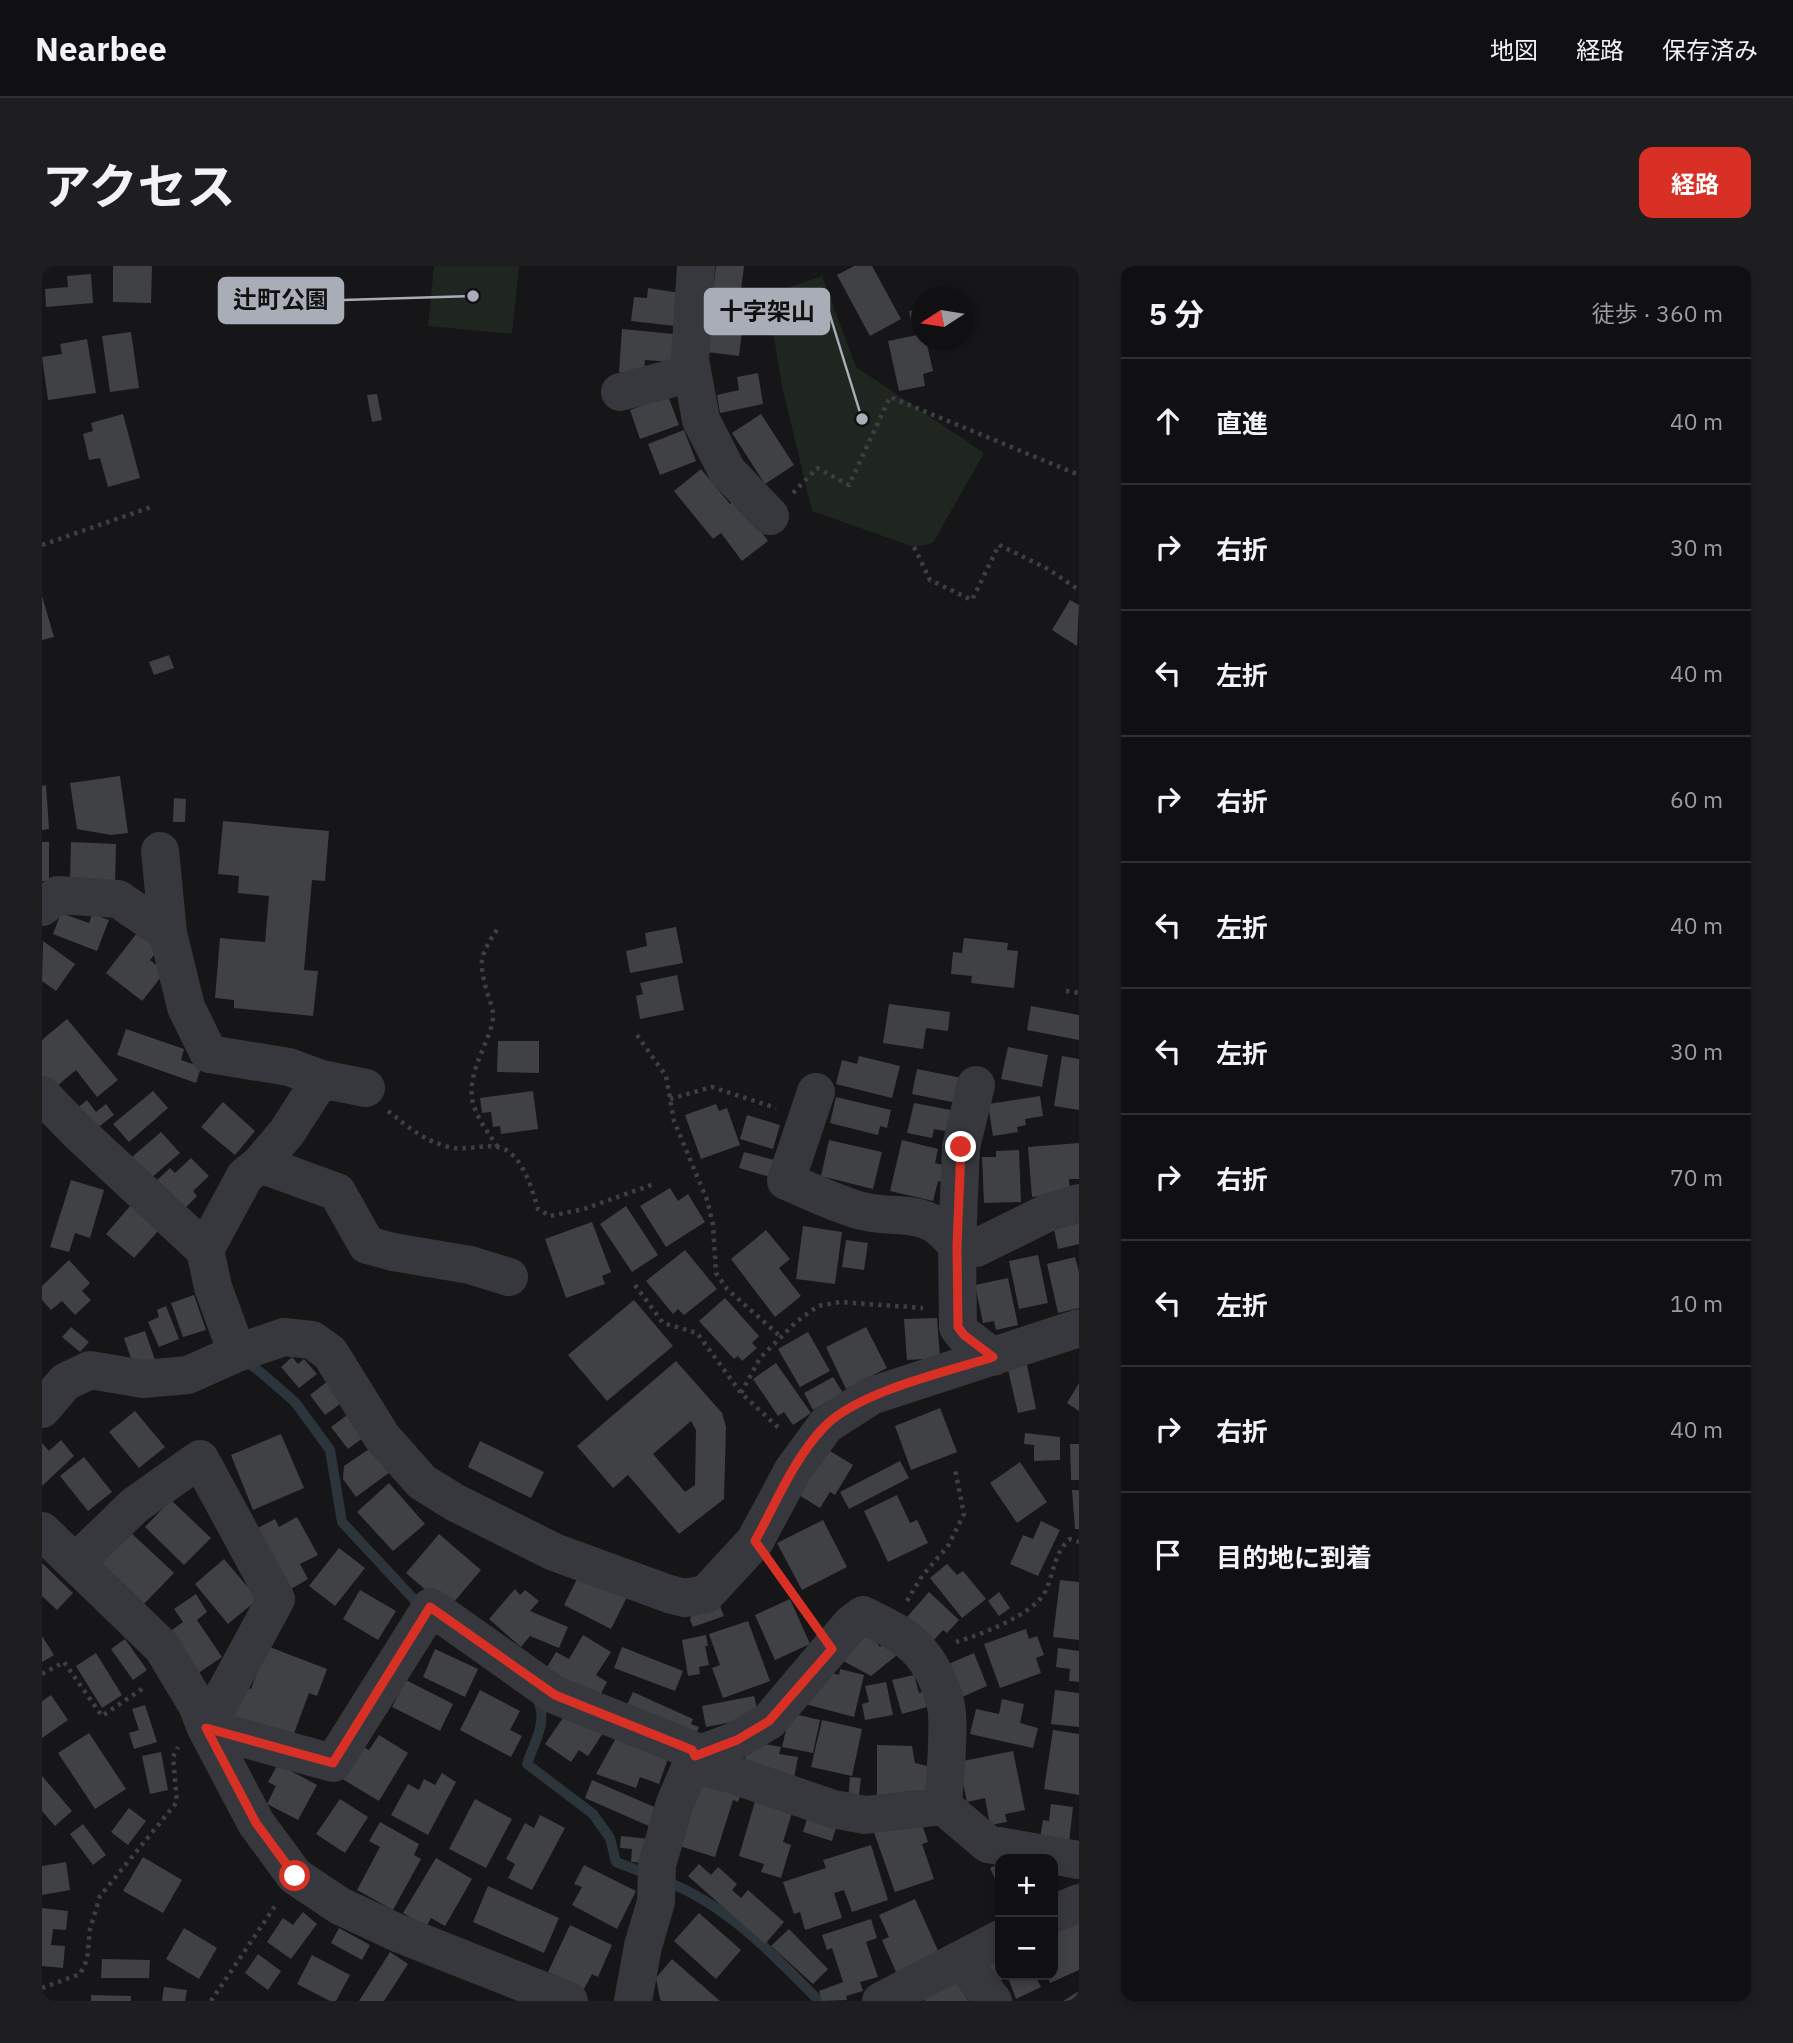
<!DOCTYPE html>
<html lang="ja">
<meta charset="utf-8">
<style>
body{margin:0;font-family:"IBM Plex Sans","Noto Sans JP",sans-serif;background:#1e1e20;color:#f1f3f6}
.controls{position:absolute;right:21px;bottom:21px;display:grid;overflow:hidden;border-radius:14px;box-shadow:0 4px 10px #0003}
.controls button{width:63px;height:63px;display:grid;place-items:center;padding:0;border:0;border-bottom:2px solid #303032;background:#101012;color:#f1f3f6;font:35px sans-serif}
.compass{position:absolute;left:869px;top:21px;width:63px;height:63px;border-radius:50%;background:#101012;box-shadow:0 4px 10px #0003;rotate:258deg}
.stop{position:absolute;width:21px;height:21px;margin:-16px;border:5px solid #d93025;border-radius:50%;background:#fff}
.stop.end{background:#d93025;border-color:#fff;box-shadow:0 2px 7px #0008}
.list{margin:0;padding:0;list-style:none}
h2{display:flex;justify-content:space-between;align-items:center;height:91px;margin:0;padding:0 28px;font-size:30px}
h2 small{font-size:23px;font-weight:400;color:#9c9d9f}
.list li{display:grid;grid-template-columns:46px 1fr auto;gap:21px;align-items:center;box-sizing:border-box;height:126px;padding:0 28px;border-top:2px solid #303032}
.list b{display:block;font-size:26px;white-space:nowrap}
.list em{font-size:23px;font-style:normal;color:#9c9d9f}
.icon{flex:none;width:38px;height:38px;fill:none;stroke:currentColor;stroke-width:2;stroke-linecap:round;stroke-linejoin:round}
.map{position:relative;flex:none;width:1037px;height:1735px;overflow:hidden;border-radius:14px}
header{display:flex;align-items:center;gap:42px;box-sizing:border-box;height:98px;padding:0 35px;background:#101012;border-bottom:2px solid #303032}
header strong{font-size:33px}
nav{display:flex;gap:38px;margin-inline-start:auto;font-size:24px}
.intro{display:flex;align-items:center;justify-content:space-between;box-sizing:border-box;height:168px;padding:0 42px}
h1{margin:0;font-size:49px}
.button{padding:18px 32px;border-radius:14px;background:#d93025;color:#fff;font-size:24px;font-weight:700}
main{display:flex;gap:42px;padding:0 42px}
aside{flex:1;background:#101012;border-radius:14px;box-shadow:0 4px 10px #0003}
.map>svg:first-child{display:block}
</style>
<header>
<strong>Nearbee</strong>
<nav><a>地図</a><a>経路</a><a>保存済み</a></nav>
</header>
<div class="intro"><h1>アクセス</h1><a class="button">経路</a></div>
<main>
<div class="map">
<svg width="1037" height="1735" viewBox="0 0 1037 1735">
<rect width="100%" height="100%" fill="#161618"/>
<!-- green -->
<path fill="#1e261f" d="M392,0H477L470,68L386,60Z
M780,10L814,101L942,187L891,277L872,281L770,245L740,120L725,29Z"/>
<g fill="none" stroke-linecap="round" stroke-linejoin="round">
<!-- stream -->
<path stroke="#2c353c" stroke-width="10" d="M203,1095L216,1104L253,1136L288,1184L300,1256L380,1342
M495,1433C507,1454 492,1477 485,1498L551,1548L568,1572L574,1596L605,1608
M623,1615C684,1638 732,1689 777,1735"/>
</g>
<!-- building -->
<path fill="#404145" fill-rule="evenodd" d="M71,0H110L109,37L71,36Z
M674,0H702L699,24L688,23L687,37L670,35Z
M812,0H830L859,53L828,70L795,9Z
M49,8L51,37L4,41L3,23L26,21L25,10Z
M606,22L638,27L633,60L589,55L592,31L605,32Z
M880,43V57L870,59L867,45Z
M670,44L702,47L697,90L665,86Z
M580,63L632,68L630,96L603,94L602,108L577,106Z
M89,66L97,122L68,126L60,70Z
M880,68V74H884L891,105L881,108L883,120L857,125L846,75Z
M45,73L54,127L6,134L0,91L20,88L18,78Z
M716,107L721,138L678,147L675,129L697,124L695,111Z
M335,128L340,154L330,156L325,129Z
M626,130L637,159L598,173L588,144Z
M81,148L98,212L66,221L58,192L47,194L41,168L51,165L49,157Z
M719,148L752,199L723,218L690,167Z
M642,164L654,195L618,209L606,178Z
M659,203L688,238L695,233L726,275L700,295L679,267L671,273L632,225Z
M0,330L12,371L0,374Z
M1028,334L1037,339L1035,380L1010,364Z
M127,389L132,402L112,409L107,396Z
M78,510L86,567L69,569L35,563L28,517Z
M4,519L7,563L0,564V520Z
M132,532L144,533L143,556H131Z
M181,555L287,565L283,615L270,614L262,704L276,705L271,750L192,742V734L173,732L178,672L223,676L227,630L196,627L197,610L176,608Z
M0,576H7V615H0Z
M29,576L74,578L73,617L28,615Z
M19,647L47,657L50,648L67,654L55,685L11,668Z
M634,661L641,697L588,707L584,685L605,680L603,667Z
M95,667L116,684L108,694L123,706L100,735L64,707Z
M922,672L966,677L965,684L976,685L972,722L929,717L930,710L909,708L911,686L920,687Z
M1,675L33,698L14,725L0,715Z
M635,709L642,744L598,753L594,730L601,728L598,717Z
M847,738L908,746L906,765L884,762L881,783L841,777Z
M989,740L1037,749V774L985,764Z
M25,753L76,814L55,831L34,804L8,826L0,817V774Z
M84,763L142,783L139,794L159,801L154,817L75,789Z
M456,775H497V807L455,806Z
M966,781L1006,789L1000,821L959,813Z
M817,790L858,800L850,832L794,818L800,794L815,798Z
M1020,790L1037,793V844L1012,840Z
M875,803L920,812L915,837L870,828Z
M111,825L126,842L87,876L71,858Z
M491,825L496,863L459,868L458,860L451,861L449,846L440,847L438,832Z
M998,830L1001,850L983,853L984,859L975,861L976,866L951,870L946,838Z
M794,831L849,844L845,862L838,860L836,869L788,857Z
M45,834L54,846L64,838L72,849L50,866L33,844Z
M181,836L213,865L193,889L159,861Z
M872,837L914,845L910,866L892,863L890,872L865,867Z
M674,838L677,845L685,842L698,879L659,893L643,849Z
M705,849L738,859L731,883L698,873Z
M119,866L138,887L108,913L90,891Z
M787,874L840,886L831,923L779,910Z
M860,874L896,883L893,897L904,900L900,916L896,915L891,935L848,925Z
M1037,877V913H1027L1028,927L990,931L986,881Z
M977,884L979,936L942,937L940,891H954V885Z
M702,886L732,894L728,911L697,902Z
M149,892L167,910L151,925L155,930L142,943L114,915L128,902L133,907Z
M29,914L62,924L48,972L33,967L27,986L8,981Z
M628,922L636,935L646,928L663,956L624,981L598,940Z
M89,939L117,964L92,992L64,968Z
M584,940L616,989L590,1006L558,958Z
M550,956L569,1006L560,1010L563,1018L524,1032L503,973Z
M1037,957V978L1016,983L1012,963Z
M761,960L800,966L793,1018L754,1013Z
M724,964L748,993L737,1002L759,1030L733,1051L689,993Z
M804,974L826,977L822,1004L800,1001Z
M643,984L675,1023L642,1049L636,1043L631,1048L604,1015Z
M996,989L1006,1037L977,1043L967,995Z
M1033,991L1037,1006V1042L1016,1047L1005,998Z
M27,994L48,1017L40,1025L49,1034L33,1049L20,1035L9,1044L0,1034V1020Z
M966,1012L976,1059L954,1064L952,1055L941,1057L933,1019Z
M152,1029L164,1064L141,1071L129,1037Z
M683,1032L717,1070L710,1077L715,1082L700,1095L696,1090L692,1093L657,1055Z
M592,1034L631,1080L565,1135L526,1089Z
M124,1040L137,1073L117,1081L106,1056L117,1051L115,1044Z
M895,1052L898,1092L865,1094L862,1053Z
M29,1061L47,1076L38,1086L20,1071Z
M824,1061L845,1102L804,1123L784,1081Z
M103,1065L113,1094L92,1101L82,1072Z
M766,1066L788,1105L758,1121L736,1083Z
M250,1091L256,1098L262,1093L275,1108L257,1122L239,1101Z
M634,1095L680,1147L684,1161L682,1233L637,1268L586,1209L571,1222L535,1180ZM649,1155L654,1164L653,1219L643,1226L611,1188Z
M734,1097L769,1147L751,1159L742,1146L736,1150L711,1113Z
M985,1099L994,1143L976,1147L966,1104Z
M791,1111L801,1127L771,1144L762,1127Z
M286,1115L301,1136L283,1149L268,1129Z
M1037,1117V1145L1025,1137Z
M898,1142L915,1186L869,1204L853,1160Z
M93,1145L123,1181L97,1202L67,1166Z
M305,1149L322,1171L306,1183L289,1161Z
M983,1167L1018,1171V1194L992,1195V1179L982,1178Z
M239,1168L262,1222L211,1244L189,1189Z
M19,1174L32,1190L0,1220V1177L7,1185Z
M438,1175L502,1206L489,1232L426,1201Z
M1028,1178H1037V1214H1029Z
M330,1181L348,1206L314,1231L301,1213L302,1200Z
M783,1182L811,1199L793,1229L788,1226L778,1242L755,1228Z
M42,1191L70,1226L46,1245L18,1210Z
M858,1195L867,1212L807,1243L798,1226Z
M978,1196L1005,1236L975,1257L948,1217Z
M347,1217L383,1258L351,1285L315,1246Z
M1030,1224H1037V1263H1033Z
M855,1229L868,1257L875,1254L886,1277L846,1296L822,1245Z
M129,1234L169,1272L142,1299L103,1261Z
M255,1251L276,1289L258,1298L266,1313L244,1326L210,1265L233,1253L237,1261Z
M781,1254L805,1301L760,1324L735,1277Z
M999,1255L1018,1264L996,1310L968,1298L981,1269L991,1273Z
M86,1264L132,1307L100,1340L55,1297Z
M397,1268L439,1304L406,1343L364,1307Z
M297,1282L323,1302L293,1340L267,1320Z
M182,1293L216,1333L186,1358L153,1318Z
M0,1297L31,1327L15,1344L0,1330Z
M905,1298L915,1309L921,1305L944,1333L920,1352L888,1312Z
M538,1307L585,1331L569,1363L522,1339Z
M1018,1314L1037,1316V1374L1011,1371Z
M473,1323L478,1329L483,1324L497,1335L488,1345L526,1361L517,1382L488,1370L479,1381L447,1353Z
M318,1324L354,1345L336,1374L301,1353Z
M887,1326L917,1354L905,1367L901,1364L891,1375L865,1351Z
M957,1326L968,1342L957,1350L946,1335Z
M154,1328L165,1346L155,1354L180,1391L155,1408L127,1366L141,1356L132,1343Z
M675,1333L682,1350L651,1361L648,1354L651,1342Z
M748,1333L768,1378L733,1394L713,1349Z
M706,1355L728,1415L681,1432L670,1402L678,1399L667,1368Z
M984,1363L987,1373L995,1370L1002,1389L994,1392L999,1407L958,1422L942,1378Z
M825,1366L838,1381L849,1372L860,1385L829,1410L794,1391Z
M541,1369L569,1386L554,1409L565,1416L556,1433L504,1403L514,1386L527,1393Z
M664,1369L666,1380H663L667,1399L657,1401L658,1408L646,1410L640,1374Z
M0,1370L12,1389L0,1396Z
M83,1373L105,1404L91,1414L69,1383Z
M225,1380L285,1403L275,1430L267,1427L250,1473L190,1450L202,1420L209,1423Z
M580,1381L641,1405L633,1425L572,1402Z
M1016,1382L1037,1385V1416L1027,1415L1028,1403L1014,1401Z
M393,1383L436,1403L423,1431L381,1411Z
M54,1387L80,1429L60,1442L34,1400Z
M932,1387L945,1420L911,1435L897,1402Z
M798,1403L822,1409L812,1451L763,1438L779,1404L797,1409Z
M872,1409L877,1427L881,1426L885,1441L860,1448L850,1414Z
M364,1414L411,1438L398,1465L350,1441Z
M844,1416L851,1449L823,1454L820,1438L827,1436L823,1420Z
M438,1424L478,1445L468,1464L480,1470L469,1491L418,1464Z
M1013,1424L1037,1427V1461L1009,1458Z
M591,1426L651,1453L649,1458L657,1461L651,1475L582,1445Z
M9,1429L26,1454L0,1472V1435Z
M712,1430L717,1451L664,1461L660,1440Z
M960,1433L982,1438L978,1457L996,1462L991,1482L928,1468L934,1443L957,1448Z
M103,1439L115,1476L92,1483L87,1467L97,1464L90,1443Z
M527,1443L561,1467L546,1490L537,1484L529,1496L503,1478Z
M748,1447L778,1454L771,1487L740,1481Z
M780,1454L820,1463L810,1510L769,1501Z
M1011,1464L1037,1468V1529L1002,1523Z
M47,1467L84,1523L53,1543L16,1487Z
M337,1469L366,1487L337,1535L297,1511L316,1478L327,1484Z
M574,1472L627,1490L617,1518L598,1511L594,1522L554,1508Z
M707,1475L739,1481L737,1488L756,1491L752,1512L701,1502Z
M835,1479L870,1480L873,1497L889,1501L887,1528L835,1535Z
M971,1485L983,1544L963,1548L965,1556L948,1559L943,1532L925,1536L921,1517L911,1497Z
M119,1486L126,1524L108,1528L100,1490Z
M236,1498L275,1519L256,1554L225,1538L234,1520L226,1516Z
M400,1507L414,1516L386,1569L349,1549L366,1518L377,1524L382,1513L393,1519Z
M0,1510L30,1545L13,1560L0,1545Z
M808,1511L819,1512L816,1537L806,1536Z
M550,1514L617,1543L609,1561L543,1532Z
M655,1514L701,1522L696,1536L691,1534L673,1591L634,1579Z
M716,1525L753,1537L741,1576L749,1579L739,1612L719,1606L722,1598L697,1590Z
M298,1533L326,1551L303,1587L274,1568Z
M433,1533L470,1553L444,1602L407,1583Z
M1009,1538L1031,1541L1027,1577L998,1573L1001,1554L1007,1555Z
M87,1542L104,1555L86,1579L69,1566Z
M768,1543L797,1552L790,1575L761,1566Z
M498,1549L523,1562L490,1624L466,1612L473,1598L464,1593L483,1557L492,1562Z
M877,1550L886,1576L880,1578L892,1613L853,1626L829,1558Z
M338,1556L377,1578L372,1589L379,1593L351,1644L315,1624L338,1581L327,1575Z
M41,1558L64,1589L51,1599L28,1568Z
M579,1570L608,1573L606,1597L589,1596L590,1583L578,1582Z
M829,1579L846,1634L810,1646L802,1624L792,1627L800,1652L763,1664L758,1646L752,1648L741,1616L784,1602L781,1594Z
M101,1591L140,1614L121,1647L81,1625Z
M394,1592L430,1613L403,1660L389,1652L384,1661L361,1647Z
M24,1596L28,1624L0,1629V1600Z
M958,1597V1624L948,1602Z
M657,1598L669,1609L676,1601L695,1618L690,1624L699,1632L706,1624L742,1656L723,1678L646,1610Z
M542,1599L594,1625L575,1663L530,1639L540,1621L532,1618Z
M446,1620L517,1652L502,1687L431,1656Z
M873,1633L897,1687L854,1706L840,1674L847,1671L837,1649Z
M0,1642L26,1645L24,1664L11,1663L9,1679L23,1680L21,1702L0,1700Z
M261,1646L275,1658L249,1693L225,1676L241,1652L251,1659Z
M657,1647L699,1684L674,1713L632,1675Z
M829,1653L835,1672L824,1676L836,1711L818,1716L821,1725L804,1730L805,1734L780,1735L777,1725L801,1716L790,1682L785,1684L780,1669Z
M1037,1656V1704L1008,1717L1004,1709H1011V1666Z
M528,1659L570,1679L556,1711L550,1708L542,1723L506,1706Z
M142,1662L175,1682L157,1713L124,1693Z
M297,1662L328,1679L320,1694L289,1677Z
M747,1663L786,1703L771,1718L729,1680Z
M348,1686L366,1698L342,1735H317Z
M216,1688L239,1705L226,1724L203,1707Z
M270,1689L308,1709L294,1735H288L255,1718Z
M60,1693L108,1694L107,1712H59Z
M630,1693L678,1735H620L618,1733L614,1712Z
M958,1694V1709H993L999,1721L974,1733L966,1712L954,1716L947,1698Z
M917,1716L926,1735H883L881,1732Z
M122,1721L145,1724L143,1735H120Z
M1037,1725V1735H1021Z
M49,1729L89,1730V1735H49Z"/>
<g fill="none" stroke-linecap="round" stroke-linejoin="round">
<!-- path -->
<path stroke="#3d3f44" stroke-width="4.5" stroke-dasharray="3.5 5" stroke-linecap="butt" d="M751,227L775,202L807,219L848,131L1037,209
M0,279L112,240
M872,281L888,314L930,334L957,279L1006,303L1037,324
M1024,725L1037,727
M595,769L624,810L632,855L665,934L671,959L674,1007L685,1023L739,1071
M628,833L670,821L734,842
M346,845C366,861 382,875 407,881C423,885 440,878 456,881C480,886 490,923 496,943L508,950L542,943L612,918
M456,881C428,842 421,829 441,783C445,772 452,759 451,747C450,740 447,733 445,726C436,693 438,690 456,662
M593,1019L621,1057L655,1067L699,1127L739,1164
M699,1127L718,1092L754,1056L776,1040L798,1036L881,1042
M734,1304L770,1354
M865,1335L880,1310L906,1280L922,1248L913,1203
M914,1376C938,1369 991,1349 1003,1326C1012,1308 1012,1286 1028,1273L1037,1276
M0,1408L22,1396L60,1450L103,1421
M0,1722L38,1708L45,1694L48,1663L58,1630L135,1536L131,1491L136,1481
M169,1735L233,1640"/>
<!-- minor -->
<path stroke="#37383d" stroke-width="38" d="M654,0L648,94L659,154L685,205L728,250
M578,126L650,107
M118,585L126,667L144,741L167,788L247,801L279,813L245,866L218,898L203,910L163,984
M0,641L16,629L76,633L126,667
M279,813L324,822
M774,826L744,915C768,925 792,937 816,944C858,956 883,937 915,980
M0,829L36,866L163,984L171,1021L195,1087
M218,898L295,926L325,979L351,986L428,999L467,1011
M915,980L919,881L934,819
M951,1091L922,1069L916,1061L915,980L934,982L1007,946L1037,937
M0,1143L23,1116L48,1104L101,1113L146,1109L195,1087L242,1071L270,1074L288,1087L340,1171L380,1216L412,1236L512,1286L627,1328L643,1332L664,1328L713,1275L751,1204L784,1159L829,1130L1037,1062
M0,1265L120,1381L155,1439L164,1462L214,1557L253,1610L298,1640L358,1668L527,1735
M33,1297L93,1239L158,1193L234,1333L164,1462
M164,1462L291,1497L389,1341L513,1429L650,1484L653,1490L695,1474L727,1455L809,1358L821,1349C838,1358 858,1366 872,1380C888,1394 903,1425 905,1447C907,1477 903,1509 901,1540L946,1578L1037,1594
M653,1490V1499L689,1508L791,1543L823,1549L901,1540
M1011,1648L1037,1637
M919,1694L951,1735
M591,1735L601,1680L614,1636L615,1599L633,1537L653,1490
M839,1735L958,1673"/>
</g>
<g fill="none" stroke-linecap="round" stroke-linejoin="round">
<!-- route -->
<path stroke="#d93025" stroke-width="9" d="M253,1610L214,1557L164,1462L291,1497L388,1341L513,1429L650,1484L653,1490L695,1474L727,1455L790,1383L713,1275C734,1237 752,1192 783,1160C818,1125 904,1106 951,1091L922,1069L916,1061L915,980L919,881"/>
</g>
<!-- callouts -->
<path fill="none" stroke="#a8adb8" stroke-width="2.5" d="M431 30L301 34M820 153L787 46"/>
<g fill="#a8adb8" stroke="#111113" stroke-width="2.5">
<circle cx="431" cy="30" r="7"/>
<circle cx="820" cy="153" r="7"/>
</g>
<g fill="#a8adb8" stroke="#a8adb8" stroke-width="2.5">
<rect x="177" y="12" width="124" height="45" rx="7"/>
<rect x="663" y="23" width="124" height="45" rx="7"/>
</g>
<g font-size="24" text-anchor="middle" font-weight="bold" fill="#111">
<text x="239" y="42">辻町公園</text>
<text x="725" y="54">十字架山</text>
</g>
</svg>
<div class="controls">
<button>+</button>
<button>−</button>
</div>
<svg class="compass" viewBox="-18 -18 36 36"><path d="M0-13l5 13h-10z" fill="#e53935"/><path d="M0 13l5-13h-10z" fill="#9c9d9f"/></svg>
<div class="stop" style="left:253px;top:1610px"></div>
<div class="stop end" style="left:919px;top:881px"></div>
</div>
<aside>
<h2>5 分<small>徒歩 · 360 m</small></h2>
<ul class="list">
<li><svg class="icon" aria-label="ahead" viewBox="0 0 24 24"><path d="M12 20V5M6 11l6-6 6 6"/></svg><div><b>直進</b></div><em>40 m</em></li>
<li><svg class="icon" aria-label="right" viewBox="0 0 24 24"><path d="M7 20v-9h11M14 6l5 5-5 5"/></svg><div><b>右折</b></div><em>30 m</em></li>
<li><svg class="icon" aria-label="left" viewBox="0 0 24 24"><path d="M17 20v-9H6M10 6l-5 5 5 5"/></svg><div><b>左折</b></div><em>40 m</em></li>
<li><svg class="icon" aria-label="right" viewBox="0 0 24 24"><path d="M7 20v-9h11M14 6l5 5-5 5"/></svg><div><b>右折</b></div><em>60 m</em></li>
<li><svg class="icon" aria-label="left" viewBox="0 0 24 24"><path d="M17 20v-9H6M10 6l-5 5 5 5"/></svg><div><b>左折</b></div><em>40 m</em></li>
<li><svg class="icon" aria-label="left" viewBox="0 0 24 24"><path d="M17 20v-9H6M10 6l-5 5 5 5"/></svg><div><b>左折</b></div><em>30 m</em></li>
<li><svg class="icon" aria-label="right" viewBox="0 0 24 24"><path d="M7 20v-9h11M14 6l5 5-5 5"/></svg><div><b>右折</b></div><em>70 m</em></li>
<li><svg class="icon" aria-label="left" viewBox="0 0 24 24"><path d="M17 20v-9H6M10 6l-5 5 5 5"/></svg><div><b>左折</b></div><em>10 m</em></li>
<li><svg class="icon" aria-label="right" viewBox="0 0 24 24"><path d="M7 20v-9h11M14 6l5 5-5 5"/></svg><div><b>右折</b></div><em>40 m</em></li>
<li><svg class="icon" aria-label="arrive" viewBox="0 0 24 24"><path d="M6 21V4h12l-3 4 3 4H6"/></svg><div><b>目的地に到着</b></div></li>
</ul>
</aside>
</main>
